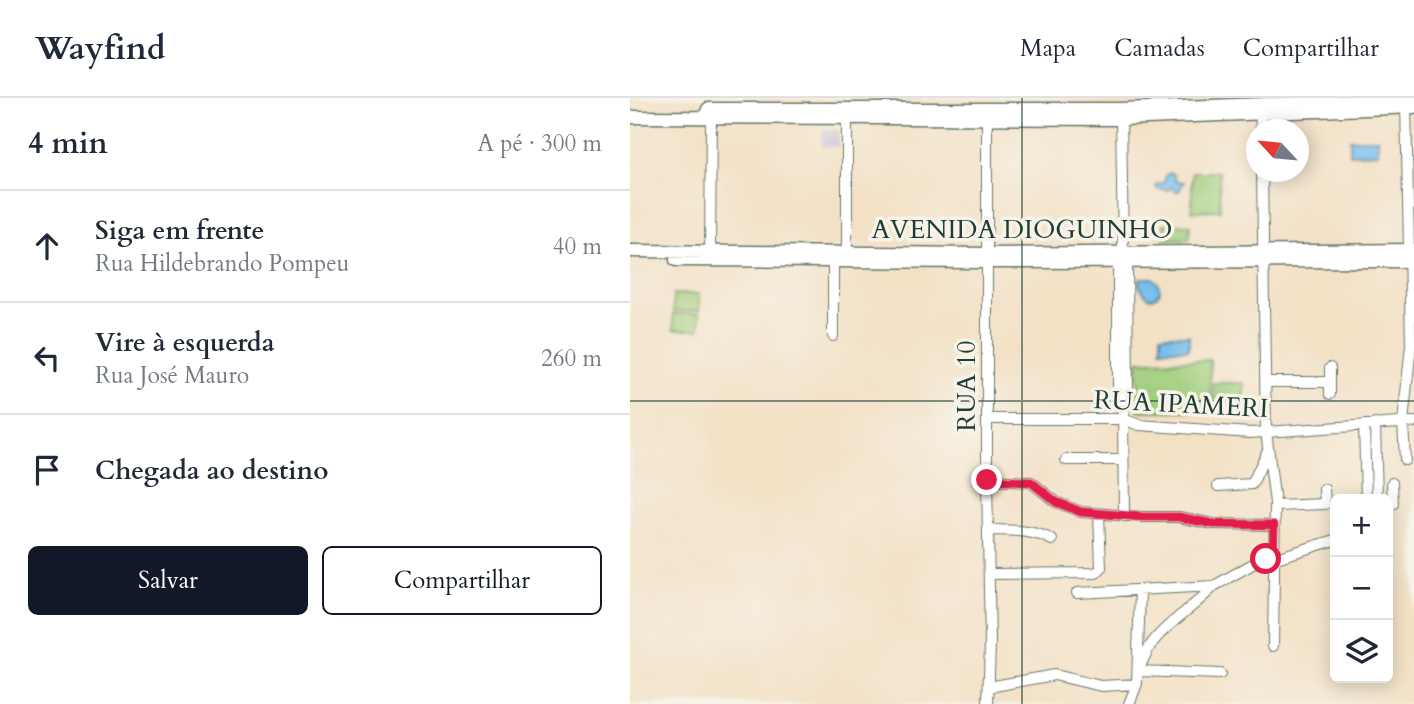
<!DOCTYPE html>
<html lang="pt">
<meta charset="utf-8">
<style>
body{margin:0;font-family:Cardo,serif;background:#f6f6f7;color:#1f2937}
.controls{position:absolute;right:21px;bottom:21px;display:grid;overflow:hidden;border-radius:10px;box-shadow:0 4px 18px #0003}
.controls button{width:63px;height:63px;display:grid;place-items:center;padding:0;border:0;border-bottom:2px solid #e0e1e3;background:#fff;color:#1f2937;font:35px sans-serif}
.compass{position:absolute;left:616px;top:21px;width:63px;height:63px;border-radius:50%;background:#fff;box-shadow:0 4px 18px #0003;rotate:296deg}
.stop{position:absolute;width:21px;height:21px;margin:-16px;border:5px solid #e11d48;border-radius:50%;background:#fff}
.stop.end{background:#e11d48;border-color:#fff;box-shadow:0 2px 7px #0008}
.list{margin:0;padding:0;list-style:none}
h2{display:flex;justify-content:space-between;align-items:center;height:91px;margin:0;padding:0 28px;font-size:30px}
h2 small{font-size:23px;font-weight:400;color:#747a83}
.list li{display:grid;grid-template-columns:46px 1fr auto;gap:21px;align-items:center;box-sizing:border-box;height:112px;padding:0 28px;border-top:2px solid #e0e1e3}
.list b{display:block;font-size:26px;white-space:nowrap}
.list p{margin:0;font-size:23px;white-space:nowrap;color:#747a83}
.list em{font-size:23px;font-style:normal;color:#747a83}
.actions{display:flex;gap:14px;padding:21px 28px}
.actions a{flex:1;padding:16px 0;border:2px solid #111827;border-radius:10px;text-align:center;font-size:24px;color:#111827}
.actions .main{background:#111827;color:#fff}
.icon{flex:none;width:38px;height:38px;fill:none;stroke:currentColor;stroke-width:2;stroke-linecap:round;stroke-linejoin:round}
.map{position:relative;flex:none;width:784px;height:606px;overflow:hidden}
header{display:flex;align-items:center;gap:42px;box-sizing:border-box;height:98px;padding:0 35px;background:#fff;border-bottom:2px solid #e0e1e3}
header strong{font-size:33px}
nav{display:flex;gap:38px;margin-inline-start:auto;font-size:24px}
main{display:flex}
aside{flex:1;background:#fff}
.map>svg:first-child{display:block}
</style>
<header>
<strong>Wayfind</strong>
<nav><a>Mapa</a><a>Camadas</a><a>Compartilhar</a></nav>
</header>
<main>
<aside>
<h2>4 min<small>A pé · 300 m</small></h2>
<ul class="list">
<li><svg class="icon" aria-label="ahead" viewBox="0 0 24 24"><path d="M12 20V5M6 11l6-6 6 6"/></svg><div><b>Siga em frente</b><p>Rua Hildebrando Pompeu</p></div><em>40 m</em></li>
<li><svg class="icon" aria-label="left" viewBox="0 0 24 24"><path d="M17 20v-9H6M10 6l-5 5 5 5"/></svg><div><b>Vire à esquerda</b><p>Rua José Mauro</p></div><em>260 m</em></li>
<li><svg class="icon" aria-label="arrive" viewBox="0 0 24 24"><path d="M6 21V4h12l-3 4 3 4H6"/></svg><div><b>Chegada ao destino</b></div></li>
</ul>
<div class="actions"><a class="main">Salvar</a><a>Compartilhar</a></div>
</aside>
<div class="map">
<svg width="784" height="606" viewBox="0 0 784 606">
<rect width="100%" height="100%" fill="#f7f3e8"/>
<filter id="ink" filterUnits="userSpaceOnUse"><feTurbulence type="fractalNoise" baseFrequency=".0143" numOctaves="2"/><feDisplacementMap in="SourceGraphic" scale="14" xChannelSelector="R" yChannelSelector="G"/><feConvolveMatrix kernelMatrix="1 2 1 2 8 2 1 2 1" color-interpolation-filters="sRGB"/></filter>
<filter id="wash" filterUnits="userSpaceOnUse"><feTurbulence type="fractalNoise" baseFrequency=".00686" numOctaves="4" result="noise"/><feDisplacementMap in="SourceGraphic" scale="28" xChannelSelector="R" yChannelSelector="G"/><feGaussianBlur stdDeviation="1.57" result="paint"/><feColorMatrix in="noise" values="0 0 0 0 0 0 0 0 0 0 0 0 0 0 0 0 0 1.4 0 .05"/><feComposite in="paint" operator="in"/></filter>
<g filter="url(#wash)">
<rect width="100%" height="100%" fill="#f3e1c6"/>
<!-- industrial -->
<path fill="#cbbfd5" d="M192,32H209V49H192Z"/>
<!-- green -->
<path fill="#a0ce7c" stroke="#608658" stroke-width="2" d="M562,74H589L590,112L562,113Z
M534,126L560,127L559,141H534Z
M43,196H69V213H43Z
M43,216H69V232H43Z
M580,262V313H508V263Z
M583,285H614V306H583Z"/>
<!-- water -->
<path fill="#78beef" stroke="#4c7e92" stroke-width="2" d="M720,41H748V55L720,56Z
M540,75L544,77L545,83L554,84L549,93H545L542,89L538,92L527,91L526,87L534,85L536,77Z
M511,180H523L528,185L530,193C521,209 513,194 508,185Z
M531,237H559V251H531Z"/>
</g>
<g filter="url(#ink)">
<g fill="none" stroke-linecap="round" stroke-linejoin="round">
<!-- minor casing -->
<g stroke="#697667" stroke-width="12">
<path id="minor" d="M630,10L631,32
M357,15V382L360,546L358,606
M491,15L493,154L497,164L498,305L493,313L494,418
M632,74L636,333L645,405L643,548
M80,158L81,15
M491,158L488,164V304L493,313
M217,162V16
M203,238V162
M635,284H700
M700,296V270
M357,321H493L509,327L620,335L784,324
M745,326L747,401
M734,327L736,401
M436,362H493
M775,362L773,324L781,247L776,5
M357,382L401,384L426,404L451,414L512,419H549L583,426L644,427
M588,388L622,386L637,354
M758,406H763L762,385
M645,408L695,406L694,391
M358,432C380,433 403,431 422,442
M359,476L466,475L471,470L469,416
M584,488C565,509 536,525 520,548C515,556 512,565 508,573L590,576
M447,495L584,488L628,463L643,461L705,442
M359,589L424,577L471,588L507,586
M499,606L507,586L510,492"/>
</g>
<!-- major casing -->
<g stroke="#697667" stroke-width="15">
<path id="major" d="M78,11H491L784,1
M0,19L492,21L784,9
M0,153L356,156L784,152
M46,162L356,164L784,163"/>
</g>
<!-- minor -->
<use href="#minor" stroke="#fff" stroke-width="10"/>
<!-- major -->
<use href="#major" stroke="#fff" stroke-width="12"/>
</g>
</g>
<g fill="none" stroke-linecap="round" stroke-linejoin="round" filter="url(#ink)">
<!-- route -->
<path stroke="#e11d48" stroke-width="9" d="M357,382L401,384L426,404L451,414L512,419H549L583,426L644,427L643,461H636"/>
</g>
<!-- grid -->
<path fill="none" stroke="#1f3d34" stroke-width="2" stroke-opacity="0.55" d="M392,0V606M0,303H784"/>
<g text-anchor="middle" dominant-baseline="central" stroke-width="7" stroke-linejoin="round" paint-order="stroke">
<!-- street labels -->
<g font-size="26" fill="#1f3d34" stroke="#f7f3e8">
<text x="392" y="131">AVENIDA DIOGUINHO</text>
<text transform="translate(336 288) rotate(-90)">RUA 10</text>
<text transform="translate(551 306) rotate(3)">RUA IPAMERI</text>
</g>
</g>
</svg>
<div class="controls">
<button>+</button>
<button>−</button>
<button><svg class="icon" aria-label="layers" viewBox="0 0 24 24"><path d="M12 4l9 5-9 5-9-5zM3 14l9 5 9-5"/></svg></button>
</div>
<svg class="compass" viewBox="-18 -18 36 36"><path d="M0-13l5 13h-10z" fill="#e53935"/><path d="M0 13l5-13h-10z" fill="#747a83"/></svg>
<div class="stop" style="left:636px;top:461px"></div>
<div class="stop end" style="left:357px;top:382px"></div>
</div>
</main>
